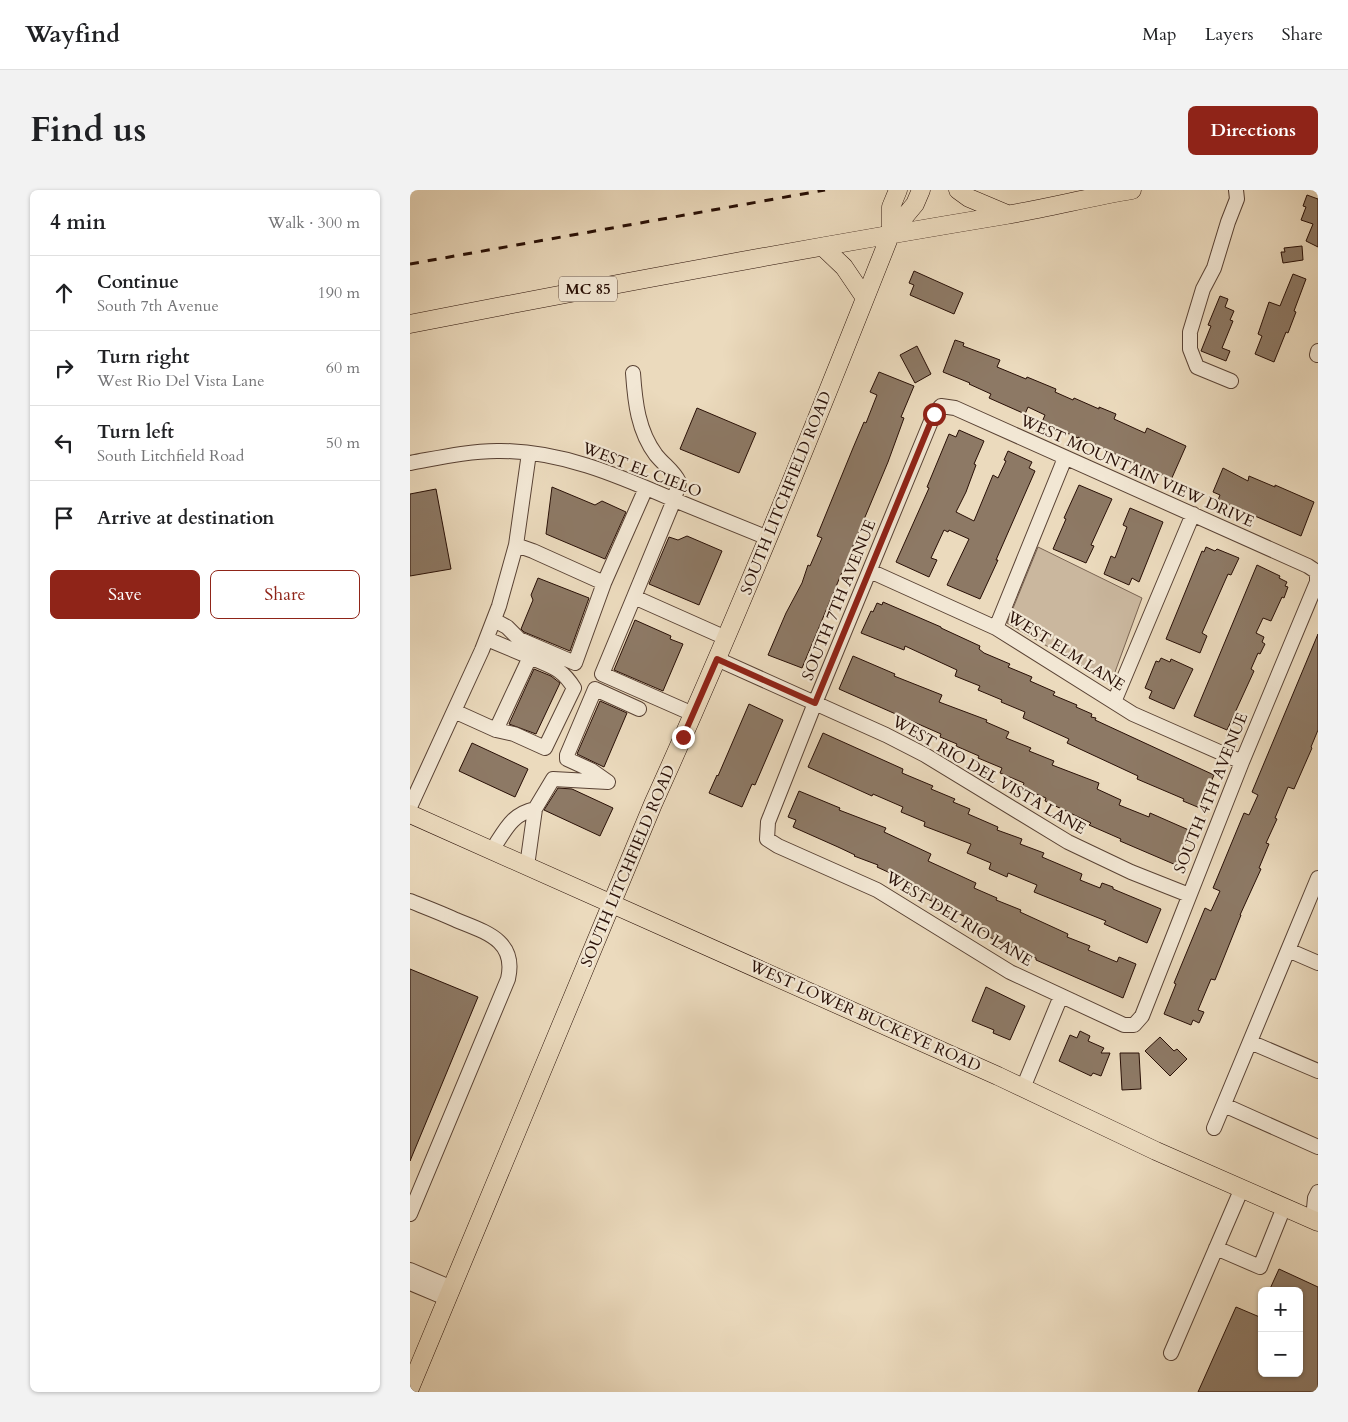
<!DOCTYPE html>
<meta charset="utf-8">
<style>
body{margin:0;font-family:Cardo,serif;background:#f2f2f2;color:#202124}
.controls{position:absolute;right:15px;bottom:15px;display:grid;overflow:hidden;border-radius:8px;box-shadow:0 1px 4px #0004}
.controls button{width:45px;height:45px;display:grid;place-items:center;padding:0;border:0;border-bottom:1px solid #e0e0e0;background:#fff;color:#202124;font:25px sans-serif}
.stop{position:absolute;width:15px;height:15px;margin:-11px;border:4px solid #8f2418;border-radius:50%;background:#fff}
.stop.end{background:#8f2418;border-color:#fff;box-shadow:0 1px 5px #0008}
.list{margin:0;padding:0;list-style:none}
h2{display:flex;justify-content:space-between;align-items:center;height:65px;margin:0;padding:0 20px;font-size:21px}
h2 small{font-size:16px;font-weight:400;color:#757577}
.list li{display:grid;grid-template-columns:32px 1fr auto;gap:15px;align-items:center;box-sizing:border-box;height:75px;padding:0 20px;border-top:1px solid #e0e0e0}
.list b{display:block;font-size:19px;white-space:nowrap}
.list p{margin:0;font-size:16px;white-space:nowrap;color:#757577}
.list em{font-size:16px;font-style:normal;color:#757577}
.actions{display:flex;gap:10px;padding:15px 20px}
.actions a{flex:1;padding:11px 0;border:1px solid #8f2418;border-radius:8px;text-align:center;font-size:18px;color:#8f2418}
.actions .main{background:#8f2418;color:#fff}
.icon{flex:none;width:28px;height:28px;fill:none;stroke:currentColor;stroke-width:2;stroke-linecap:round;stroke-linejoin:round}
.map{position:relative;flex:none;width:908px;height:1202px;overflow:hidden;border-radius:8px}
header{display:flex;align-items:center;gap:30px;box-sizing:border-box;height:70px;padding:0 25px;background:#fff;border-bottom:1px solid #e0e0e0}
header strong{font-size:24px}
nav{display:flex;gap:28px;margin-inline-start:auto;font-size:18px}
.intro{display:flex;align-items:center;justify-content:space-between;box-sizing:border-box;height:120px;padding:0 30px}
h1{margin:0;font-size:35px}
.button{padding:12px 22px;border-radius:8px;background:#8f2418;color:#fff;font-size:18px;font-weight:700}
main{display:flex;gap:30px;padding:0 30px}
aside{flex:1;background:#fff;border-radius:8px;box-shadow:0 1px 4px #0004}
.map>svg:first-child{display:block}
</style>
<header>
<strong>Wayfind</strong>
<nav><a>Map</a><a>Layers</a><a>Share</a></nav>
</header>
<div class="intro"><h1>Find us</h1><a class="button">Directions</a></div>
<main>
<aside>
<h2>4 min<small>Walk · 300 m</small></h2>
<ul class="list">
<li><svg class="icon" aria-label="ahead" viewBox="0 0 24 24"><path d="M12 20V5M6 11l6-6 6 6"/></svg><div><b>Continue</b><p>South 7th Avenue</p></div><em>190 m</em></li>
<li><svg class="icon" aria-label="right" viewBox="0 0 24 24"><path d="M7 20v-9h11M14 6l5 5-5 5"/></svg><div><b>Turn right</b><p>West Rio Del Vista Lane</p></div><em>60 m</em></li>
<li><svg class="icon" aria-label="left" viewBox="0 0 24 24"><path d="M17 20v-9H6M10 6l-5 5 5 5"/></svg><div><b>Turn left</b><p>South Litchfield Road</p></div><em>50 m</em></li>
<li><svg class="icon" aria-label="arrive" viewBox="0 0 24 24"><path d="M6 21V4h12l-3 4 3 4H6"/></svg><div><b>Arrive at destination</b></div></li>
</ul>
<div class="actions"><a class="main">Save</a><a>Share</a></div>
</aside>
<div class="map">
<svg width="908" height="1202" viewBox="0 0 908 1202">
<rect width="100%" height="100%" fill="#ebdabd"/>
<filter id="stains"><feTurbulence type="fractalNoise" baseFrequency=".004" numOctaves="4"/><feColorMatrix values="0 0 0 0 .2 0 0 0 0 .09 0 0 0 0 .02 0 0 0 .5 -.17"/></filter>
<radialGradient id="worn" r=".72"><stop offset=".6" stop-color="#630" stop-opacity="0"/><stop offset="1" stop-color="#630" stop-opacity=".3"/></radialGradient>
<!-- green -->
<path fill="#cab79e" stroke="#796352" d="M628,357L732,408L701,493L597,433Z"/>
<!-- building -->
<path fill="#8d7965" stroke="#280f06" d="M897,5L908,9V57L896,51L903,34L891,30L896,17L893,16Z
M892,56L893,70L873,73L871,62H875L874,58Z
M504,81L553,103L544,124L500,105L504,95L499,93Z
M883,84L896,89L884,121L886,122L878,143L876,142L864,172L845,164L852,146L848,144L859,112L870,116Z
M810,106L818,109L815,117L824,121L820,130L823,131L812,158L820,161L816,171L791,161L801,136L798,135Z
M545,150L554,153L553,156L590,170L587,177L616,189L617,187L646,199L645,202L663,210L664,208L689,219V217L706,224L704,229L735,243L737,238L776,256L761,290L668,247V248L632,232L635,225L618,217L615,224L579,208L581,204L559,194L560,193L533,182Z
M507,156L521,184L505,193L490,165Z
M469,182L504,196L491,227L494,228L478,272L392,478L358,465L376,423L392,393L398,375L400,376L412,348L407,346L443,258L454,232L456,233L467,205L460,202Z
M287,218L346,243L329,283L270,259Z
M549,240L574,251L564,274L566,275L556,302L546,322L564,331L583,285L588,288L596,271L594,270L598,261L622,272L619,278L625,281L586,370H588L570,409L537,395L559,349L539,340L538,342L534,340L521,368L527,370L519,387L486,372L519,298L517,297L539,244L546,247Z
M813,278L838,291L839,286L865,297V295L904,312L891,346L808,310L810,305L803,302Z
M669,295L702,309L681,355L684,356L676,373L643,359L656,329L654,328Z
M142,297L185,315L192,311L216,322L195,369L136,344Z
M26,299L41,379L0,386V304Z
M720,318L753,332L729,392L722,388L719,395L694,384L701,366L705,368L717,337L713,335Z
M277,346L312,361L289,415L239,394L259,347L268,350Z
M796,357L805,361L807,359L829,368L821,385L818,384L792,443L797,446L790,463L756,449L792,361L794,362Z
M847,375L870,386L869,388L877,392L875,396L878,397L874,408L872,407L861,431L853,428L846,443L854,447L852,452L855,454L850,464L848,463L841,479L844,481L817,540L784,526Z
M128,388L179,408L160,461L114,442L111,439L123,410L121,405Z
M473,412L531,437V438L570,456L569,459L574,463L600,474L598,477L622,487L620,491L645,502L643,505L667,515L666,517L682,524L681,527L686,528L685,530L804,585L790,618L773,611L774,609L727,589L728,586L657,553L659,549L613,528L615,522L591,512L592,510L568,500L570,496L545,486L547,480L495,456L494,460L451,443L461,421L463,422L467,413L472,415Z
M225,430L261,446L260,449L273,454L253,501L204,480Z
M908,444V540L901,557L902,558L884,599L878,597L865,628L867,629L856,653L859,654L849,678L851,679L830,725H831L805,790L801,789L788,820L794,822L789,833L783,830L781,835L754,824L766,794L764,793L771,776L795,718L801,721L810,701L803,698L834,623L839,625L848,605L842,602Z
M443,466L485,484L484,486L532,505L529,512L577,530L576,532L599,542L596,548L621,558L619,561L644,571L642,575L689,593L687,599L711,610L709,615L739,627L740,623L781,641L766,675L710,651L711,649L679,635L681,633L635,611L636,608L612,598L614,593L590,583L592,578L568,568L569,566L546,556L547,554L530,547L531,544L429,499Z
M751,468L760,472L761,469L783,479L764,519L739,508L742,501L735,498L746,471L749,472Z
M124,479L141,486L150,493L126,544L99,534Z
M190,511L217,523L194,577L167,564Z
M339,514L373,530L345,595L342,594L332,617L299,603L307,585L308,586Z
M413,543L493,579L492,583L523,596L521,599L545,609L543,612L560,619L558,624L588,637L587,640L612,649L610,654L634,663L632,667L672,684L670,690L690,698L692,693L703,697V699L751,719L737,753L694,734L696,731L624,702L627,695L598,683L597,687L579,679L581,673L557,663L561,654L514,636L515,632L491,622L493,617L463,604L462,606L398,577Z
M62,553L118,579L105,607L49,581Z
M148,598L162,599L203,618L190,646L134,620Z
M389,601L430,618L429,620L476,638L474,642L521,664L518,671L566,693L564,698L587,708L586,710L611,720L610,722L658,744L657,747L680,756L678,760L707,772L709,767L726,774L713,808L626,770V768L579,747L581,744L562,736L564,731L511,706L513,701L490,691L491,688L467,677L468,675L444,666L445,665L428,657L383,637L386,630L378,627Z
M0,779L68,807L0,971Z
M576,797L615,816L600,850L583,843L584,840L562,831Z
M670,841L680,846L678,851L694,858L691,863H700L691,886L683,883L681,886L649,871L660,845L667,848Z
M750,847L764,861L767,859L777,869L760,886L735,861Z
M710,863H729L731,899L712,900Z
M869,1079L908,1097V1202H788L826,1117L852,1128V1183H889V1101H859Z"/>
<g fill="none" stroke-linecap="round" stroke-linejoin="round">
<!-- minor casing -->
<g stroke="#594234" stroke-width="16">
<path id="minor" d="M907,165L908,161
M223,183C225,212 228,241 246,265C254,275 264,281 269,292L264,310L224,407L316,448
M821,191L787,177L780,159V142L793,99L804,78L818,32L827,9L826,0
M531,216L545,218L898,376L907,382V392L832,572L732,826L724,835H714L600,782L467,700L368,656L357,649L358,632L405,513L524,224Z
M0,273C28,268 58,261 87,261C149,260 207,285 262,309C294,322 326,335 358,348
M106,355L123,361L194,393L236,298
M460,381L586,438L723,524L832,572
M224,407L192,484L283,524
M84,430L97,437L109,449L165,473L194,393
M586,438L655,268
M307,469L476,545L515,565L658,652L721,682L779,705
M704,512L783,324
M44,521L86,540L120,467L77,449
M86,540L104,544L135,558L164,498C151,477 141,477 120,467
M198,592L181,580L157,569V565L185,499L229,519
M0,617L72,460L89,416L106,355L119,263
M82,660C95,641 101,624 125,619
M117,676L125,619L143,589L198,592
M0,711C15,717 31,723 46,730C75,742 107,750 98,789L0,1024
M878,760L908,773
M840,852L908,881
M613,898L651,806
M814,915L908,957
M804,938L908,688
M903,1029L905,1008L908,1002
M806,1058L850,1077L874,1017
M0,1080L42,1098
M0,1093L38,1109
M761,1163L832,998"/>
</g>
<!-- major casing -->
<g stroke="#280f06" stroke-width="19">
<path id="major" d="M548,0L559,8L597,24
M481,43V17L488,0
M413,57L434,77L455,108
M0,134C198,95 397,58 596,25C638,18 680,7 722,0
M0,624L588,886L746,961L908,1032
M0,1198L243,614C328,426 405,235 481,43L505,14L511,0"/>
</g>
<!-- minor -->
<use href="#minor" stroke="#f2e7d4" stroke-width="14"/>
<!-- major -->
<use href="#major" stroke="#ebdabd" stroke-width="18"/>
<!-- rail -->
<path stroke="#280f06" stroke-width="3" stroke-dasharray="9 9" stroke-linecap="butt" d="M0,74L415,0"/>
</g>
<g fill="none" stroke-linecap="round" stroke-linejoin="round">
<!-- route -->
<path stroke="#8f2418" stroke-width="6" d="M273,547L307,469L405,513L524,224"/>
</g>
<g text-anchor="middle" dominant-baseline="central" stroke-width="4.5" stroke-linejoin="round" paint-order="stroke">
<!-- shield labels -->
<rect fill="#f2e7d4" stroke="#655044" stroke-width="1" x="149" y="86.5" width="58" height="25" rx="4"/>
<g font-size="15" font-weight="bold" fill="#280f06">
<text x="178" y="99">MC 85</text>
</g>
<!-- street labels -->
<g font-size="16" fill="#280f06" stroke="#f2e7d4">
<text transform="translate(232 280) rotate(21)">WEST EL CIELO</text>
<text transform="translate(727 281) rotate(24)">WEST MOUNTAIN VIEW DRIVE</text>
<text transform="translate(376 303) rotate(-68)">SOUTH LITCHFIELD ROAD</text>
<text transform="translate(429 410) rotate(-68)">SOUTH 7TH AVENUE</text>
<text transform="translate(656 461) rotate(32)">WEST ELM LANE</text>
<text transform="translate(579 585) rotate(30)">WEST RIO DEL VISTA LANE</text>
<text transform="translate(801 603) rotate(-68)">SOUTH 4TH AVENUE</text>
<text transform="translate(218 676) rotate(-67)">SOUTH LITCHFIELD ROAD</text>
<text transform="translate(549 729) rotate(31)">WEST DEL RIO LANE</text>
<text transform="translate(455 826) rotate(24)">WEST LOWER BUCKEYE ROAD</text>
</g>
</g>
<rect width="100%" height="100%" filter="url(#stains)"/>
<rect width="100%" height="100%" fill="url(#worn)"/>
</svg>
<div class="controls">
<button>+</button>
<button>−</button>
</div>
<div class="stop" style="left:524px;top:224px"></div>
<div class="stop end" style="left:273px;top:547px"></div>
</div>
</main>
